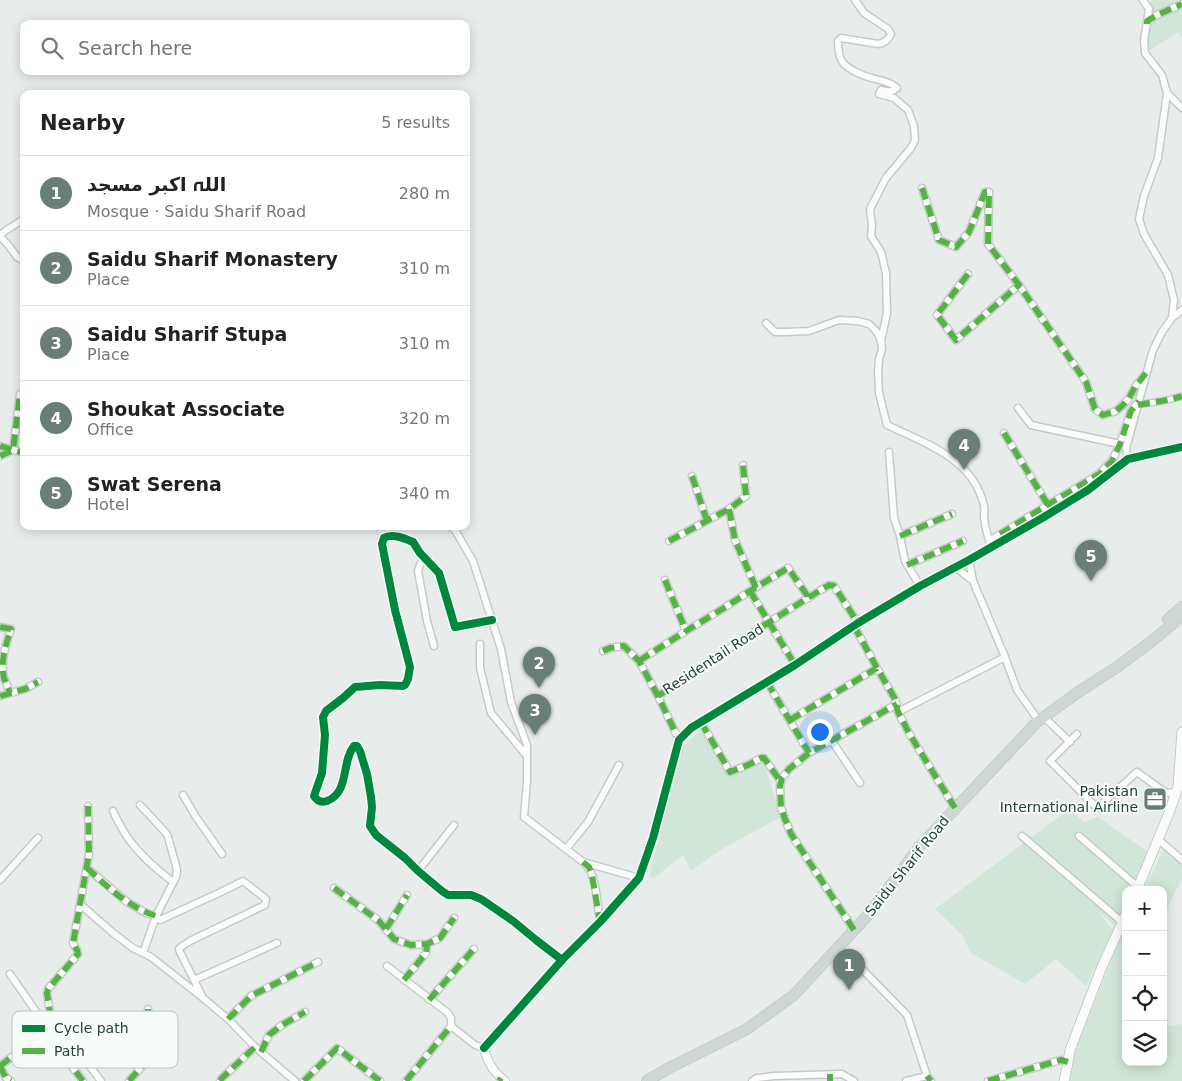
<!DOCTYPE html>
<meta charset="utf-8">
<style>
body{margin:0;font-family:"DejaVu Sans",Cairo,sans-serif;background:#f2f2f2;color:#222}
.controls{position:absolute;right:15px;bottom:15px;display:grid;overflow:hidden;border-radius:10px;box-shadow:0 2px 12px #0003}
.controls button{width:45px;height:45px;display:grid;place-items:center;padding:0;border:0;border-bottom:1px solid #e0e0e0;background:#fff;color:#222;font:25px sans-serif}
.you{position:absolute;left:819px;top:731px;width:18px;height:18px;margin:-12px;border:4px solid #fff;border-radius:50%;background:#1a73e8;box-shadow:0 0 0 8px #1a73e833}
.badge{display:grid;place-items:center;width:32px;height:32px;border-radius:50%;background:#697e78;color:#fff;font-size:16px;font-weight:700}
.pin{position:absolute;translate:-50% -41px;filter:drop-shadow(0 1px 2px #0008)}
.pin::after{content:'';position:absolute;top:26px;width:18px;height:15px;background:inherit;clip-path:polygon(0 0,100% 0,50% 100%)}
.list{margin:0;padding:0;list-style:none}
h2{display:flex;justify-content:space-between;align-items:center;height:65px;margin:0;padding:0 20px;font-size:21px}
h2 small{font-size:16px;font-weight:400;color:#767676}
.list li{display:grid;grid-template-columns:32px 1fr auto;gap:15px;align-items:center;box-sizing:border-box;height:75px;padding:0 20px;border-top:1px solid #e0e0e0}
.list b{display:block;font-size:19px;white-space:nowrap}
.list p{margin:0;font-size:16px;white-space:nowrap;color:#767676}
.list em{font-size:16px;font-style:normal;color:#767676}
.icon{flex:none;width:28px;height:28px;fill:none;stroke:currentColor;stroke-width:2;stroke-linecap:round;stroke-linejoin:round}
.map{position:relative;flex:none;width:1182px;height:1081px;overflow:hidden}
.search{position:absolute;background:#fff;box-shadow:0 2px 12px #0003;left:20px;top:20px;width:450px;height:55px;display:flex;align-items:center;gap:12px;box-sizing:border-box;padding:0 18px;border-radius:10px;color:#767676;font-size:19px}
.panel{position:absolute;background:#fff;box-shadow:0 2px 12px #0003;left:20px;top:90px;width:450px;height:440px;border-radius:10px}
.map>svg:first-child{display:block}
</style>
<div class="map">
<svg width="1182" height="1081" viewBox="0 0 1182 1081">
<rect width="100%" height="100%" fill="#e8edeb"/>
<!-- green -->
<path fill="#d1e6d8" d="M1151,0H1182V37L1177,33L1145,53L1144,14Z
M703,729L728,776L763,760L781,817L722,849L691,871L683,855L654,878L649,876L663,823L679,749Z
M1069,809L1084,822L1098,817L1148,852L1131,890H1126V902L1115,926L1096,909L1113,930L1086,986L1056,959L1025,984L971,953L962,935L935,909Z
M1164,848L1182,863V879L1163,916V890H1144Z
M1123,932L1126,933V1062H1163V1027L1182,1024V1081H1068L1079,1040Z"/>
<g fill="none" stroke-linecap="round" stroke-linejoin="round">
<!-- pedestrian casing -->
<g stroke="#c5cac8" stroke-width="8">
<path id="pedestrian" d="M1138,405C1153,402 1168,401 1182,396"/>
</g>
<!-- minor casing -->
<g stroke="#c5cac8" stroke-width="9">
<path id="minor" d="M855,0L864,13L888,29L891,34C889,40 884,43 878,44L841,38L838,41C838,48 839,59 844,64C850,70 863,76 872,78C881,81 890,81 897,88C892,93 888,91 881,90L879,94L894,98L908,110L914,126L915,140L911,148L886,178L870,209L872,226L871,236L881,252L886,273L887,313L881,341
M1143,0L1149,9L1144,40L1145,53L1162,75L1167,93L1158,158L1144,196L1139,219L1144,234L1168,275L1174,300L1172,318
M1147,24V21L1157,15L1182,4
M1167,93L1182,108
M922,188L939,240L956,247L969,232L985,192H989L988,244L1019,285L1086,382L1095,409L1103,415L1116,411L1123,405L1129,398L1135,387L1147,372
M24,219L5,231L0,236L9,246L17,257L24,261
M968,274L937,315L956,340L1019,285
M766,323L775,332H786L809,331L839,320L858,321L869,324L877,332L881,341L882,349L879,359L878,371L879,393L887,425C925,443 974,459 984,506C985,510 984,514 984,517C985,528 988,538 992,547
M1018,408L1031,425L1120,444
M1004,433L1048,505
M0,446L24,453
M889,452L894,518L900,536L905,561L920,586
M0,456L13,450L20,394
M1128,459L1126,448L1153,350L1162,332L1172,318L1182,310
M692,476L707,521
M729,509L735,540L756,588
M450,526L455,530L473,561L501,649L511,702L527,745V781L524,817L583,862L639,878
M900,536L952,514
M669,541L729,509L746,496L743,465
M989,541L1099,474L1112,461L1120,444L1131,411L1139,401
M424,558L420,565L418,571L427,621L434,646
M969,560L973,581L1005,657L1017,690L1039,721
M907,565L963,541
M955,567L973,581
M665,580L686,631
M750,591L795,665
M492,620L455,627L439,573L420,553L413,542C404,538 392,533 384,538L382,544L395,610L410,667L408,679L405,685L403,686L380,685L355,687L343,698L326,711L323,717L325,735L322,773L314,796C317,801 321,803 327,801C350,792 341,762 354,746H357L360,751L367,774L371,797L372,807L370,826L376,835L405,858L418,871L442,891L448,895H471L481,899L513,921L536,940L562,960
M854,626L877,668L895,699L898,712L910,735L955,808
M0,627L11,629C6,644 0,662 4,678C6,683 8,688 10,693
M480,644V668L491,713L527,756
M603,651L610,648L624,646L639,661L658,696L679,740
M639,661L686,631L724,608L750,591L788,568L809,598
M767,682L809,753
M0,696L25,689L38,682
M658,696L769,622L829,585L834,586L858,623
M898,712L1005,657
M1044,717L1070,742
M790,720L877,668
M701,722L730,772L748,765L761,758H764L781,782
M1077,734L1050,761L1097,808L1137,772L1166,793L1176,792
M832,741L860,783
M183,795L196,817L222,854
M140,805L166,833L168,837L175,862L177,870L176,877L156,916L143,953
M113,811C116,818 120,825 124,832C136,852 155,868 173,882
M1022,836L1122,922
M1079,836L1138,887
M1159,840L1182,860
M566,849L588,822L619,765
M585,864C597,874 597,906 600,922
M87,868L127,902L146,913L156,916L160,920L221,892L243,881L266,899L265,905L192,940L182,946L179,949L180,952L203,998
M418,871L454,825
M0,880L38,838
M334,888L378,920L394,939L411,945L427,944L440,938L454,918
M80,904L113,933L133,948L151,957L203,998L228,1019L255,1047L295,1081
M386,929L407,895
M854,930L791,834L785,819L781,807L780,786L782,778L789,769L809,753L897,704
M837,948L863,970L907,1015L927,1076L931,1081
M387,966L448,1013L451,1018V1026L406,1081
M10,974L48,1029
M194,980L277,943
M404,980L426,953L427,944
M429,1000L474,949
M228,1019L251,996L318,962
M451,1026L475,1045L484,1048
M261,1052L269,1035L282,1025L305,1012
M86,1061L101,1081
M0,1066L51,1027
M0,1066L6,1078L11,1081
M83,1081L57,1047L52,1026L47,993L48,989L78,954L77,950L73,943L89,854L88,806
M129,1081L153,1054L148,1022V1009
M220,1081L222,1078L255,1047
M304,1081L337,1048L380,1081
M752,1081L757,1078L774,1076L842,1074L854,1081
M906,1081L927,1076
M988,1081L1061,1060L1068,1062"/>
</g>
<!-- tertiary casing -->
<g stroke="#c5cac8" stroke-width="10">
<path id="tertiary" d="M505,1081C493,1072 488,1063 484,1048L562,960L600,922L639,878L653,838L679,740L691,728L795,665L858,623L920,586L969,560L1044,517L1088,490L1128,459L1182,447"/>
</g>
<!-- secondary casing -->
<g stroke="#c3cbc8" stroke-width="11">
<path id="secondary" d="M1137,890L1169,813L1178,787L1182,732
M1064,1081L1068,1062L1070,1050L1101,969L1126,914"/>
</g>
<!-- primary casing -->
<g stroke="#c3ccc9" stroke-width="12">
<path id="primary" d="M1168,619L1182,607
M647,1081L669,1068L747,1029L794,995L869,914L920,846L1037,722L1077,693L1117,667L1152,641L1182,616"/>
</g>
<!-- pedestrian -->
<use href="#pedestrian" stroke="#fcfcfc" stroke-width="5"/>
<!-- minor -->
<use href="#minor" stroke="#fcfcfc" stroke-width="6"/>
<!-- tertiary -->
<use href="#tertiary" stroke="#fcfcfc" stroke-width="8"/>
<!-- secondary -->
<use href="#secondary" stroke="#fcfcfc" stroke-width="9"/>
<!-- primary -->
<use href="#primary" stroke="#cfd7d5" stroke-width="10"/>
<!-- quiet -->
<path stroke="#55b346" stroke-width="6" stroke-dasharray="12 6" stroke-linecap="butt" d="M1147,24V21L1157,15L1182,4
M922,188L939,240L956,247L969,232L985,192H989L988,244L1019,285L1086,382L1095,409L1103,415L1116,411L1123,405L1129,398L1135,387L1147,372
M968,274L937,315L956,340L1019,285
M1138,405C1153,402 1168,401 1182,396
M1004,433L1048,505
M0,446L24,453
M0,456L13,450L20,394
M692,476L707,521
M729,509L735,540L756,588
M1000,534L1099,474L1112,461L1120,444L1131,411L1139,401
M900,536L952,514
M669,541L729,509L746,496L743,465
M907,565L963,541
M665,580L686,631
M750,591L795,665
M854,626L877,668L895,699L898,712L910,735L955,808
M0,627L11,629C6,644 0,662 4,678C6,683 8,688 10,693
M603,651L610,648L624,646L639,661L658,696L679,740
M639,661L686,631L724,608L750,591L788,568L809,598
M767,682L809,753
M0,696L25,689L38,682
M658,696L769,622L829,585L834,586L858,623
M790,720L877,668
M701,722L730,772L748,765L761,758H764L781,782
M583,862L589,867L592,875L600,922
M87,868C108,887 128,907 156,916
M334,888L378,920L394,939L411,945L427,944L440,938L454,918
M386,929L407,895
M854,930L791,834L785,819L781,807L780,786L782,778L789,769L809,753L897,704
M404,980L426,953L427,944
M429,1000L474,949
M228,1019L251,996L318,962
M261,1052L269,1035L282,1025L305,1012
M0,1066L52,1026
M0,1066L6,1078L11,1081
M927,1076L931,1081
M83,1081L57,1047L52,1026L47,993L48,989L78,954L77,950L73,943L89,854L88,806
M129,1081L153,1054L148,1022V1009
M220,1081L222,1078L255,1047
M304,1081L337,1048L380,1081
M406,1081L451,1026
M499,1081L501,1078
M830,1081V1074
M988,1081L1061,1060L1068,1062"/>
<!-- cycleway casing -->
<g stroke="#f7fbf9" stroke-width="11">
<path id="cycleway" d="M492,620L455,627L439,573L420,553L413,542C404,538 392,533 384,538L382,544L395,610L410,667L408,679L405,685L403,686L380,685L355,687L343,698L326,711L323,717L325,735L322,773L314,796C317,801 321,803 327,801C350,792 341,762 354,746H357L360,751L367,774L371,797L372,807L370,826L376,835L405,858L418,871L442,891L448,895H471L481,899L513,921L536,940L562,960
M484,1048L562,960L600,922L639,878L653,838L679,740L691,728L795,665L858,623L920,586L969,560L1044,517L1088,490L1128,459L1182,447"/>
</g>
<!-- cycleway -->
<use href="#cycleway" stroke="#00873e" stroke-width="8"/>
</g>
<!-- icons -->
<defs>
<g id="office-square" transform="scale(1.25)"><rect x="-9" y="-9" width="18" height="18" rx="4" fill="#697e78" stroke="#f7fbf9"/><path d="M-6-3h4V-5.5h4V-3h4V5H-6ZM-1-4.5V-3h2v-1.5ZM-6 0V1H6V0Z" fill="#fff"/></g>
</defs>
<g fill-rule="evenodd">
<use href="#office-square" x="1155" y="799"/>
</g>
<g text-anchor="middle" dominant-baseline="central" stroke-width="4" stroke-linejoin="round" paint-order="stroke">
<!-- street labels -->
<g font-size="14" fill="#24423a" stroke="#f7fbf9">
<text transform="translate(713 659) rotate(-33)">Residentail Road</text>
<text transform="translate(907 866) rotate(-51)">Saidu Sharif Road</text>
</g>
<!-- poi labels -->
<g font-size="14" fill="#24423a" stroke="#f7fbf9" text-anchor="end">
<text x="1138" y="791">Pakistan<tspan x="1138" dy="16">International Airline</tspan></text>
</g>
</g>
<!-- legend -->
<rect x="12" y="1011" width="166" height="57" rx="8" fill="#f7fbf9" stroke="#b8c4c0" stroke-width="1"/>
<rect x="22" y="1025" width="23" height="7" fill="#00873e"/>
<rect x="22" y="1048" width="23" height="6" fill="#55b346"/>
<g font-size="14" fill="#24423a">
<text x="54" y="1033">Cycle path</text>
<text x="54" y="1056">Path</text>
</g>
</svg>
<div class="controls">
<button>+</button>
<button>−</button>
<button><svg class="icon" aria-label="locate" viewBox="0 0 24 24"><circle cx="12" cy="12" r="6"/><path d="M12 2v4M12 18v4M2 12h4M18 12h4"/></svg></button>
<button><svg class="icon" aria-label="layers" viewBox="0 0 24 24"><path d="M12 4l9 5-9 5-9-5zM3 14l9 5 9-5"/></svg></button>
</div>
<div class="you"></div>
<div class="pin badge" style="left:849px;top:990px">1</div>
<div class="pin badge" style="left:539px;top:688px">2</div>
<div class="pin badge" style="left:535px;top:735px">3</div>
<div class="pin badge" style="left:964px;top:470px">4</div>
<div class="pin badge" style="left:1091px;top:581px">5</div>
<div class="search"><svg class="icon" aria-label="search" viewBox="0 0 24 24"><circle cx="10" cy="10" r="6"/><path d="M15 15l6 6"/></svg>Search here</div>
<section class="panel">
<h2>Nearby<small>5 results</small></h2>
<ul class="list">
<li><span class="badge">1</span><div><b>اللہ اکبر مسجد</b><p>Mosque · Saidu Sharif Road</p></div><em>280 m</em></li>
<li><span class="badge">2</span><div><b>Saidu Sharif Monastery</b><p>Place</p></div><em>310 m</em></li>
<li><span class="badge">3</span><div><b>Saidu Sharif Stupa</b><p>Place</p></div><em>310 m</em></li>
<li><span class="badge">4</span><div><b>Shoukat Associate</b><p>Office</p></div><em>320 m</em></li>
<li><span class="badge">5</span><div><b>Swat Serena</b><p>Hotel</p></div><em>340 m</em></li>
</ul>
</section>
</div>
